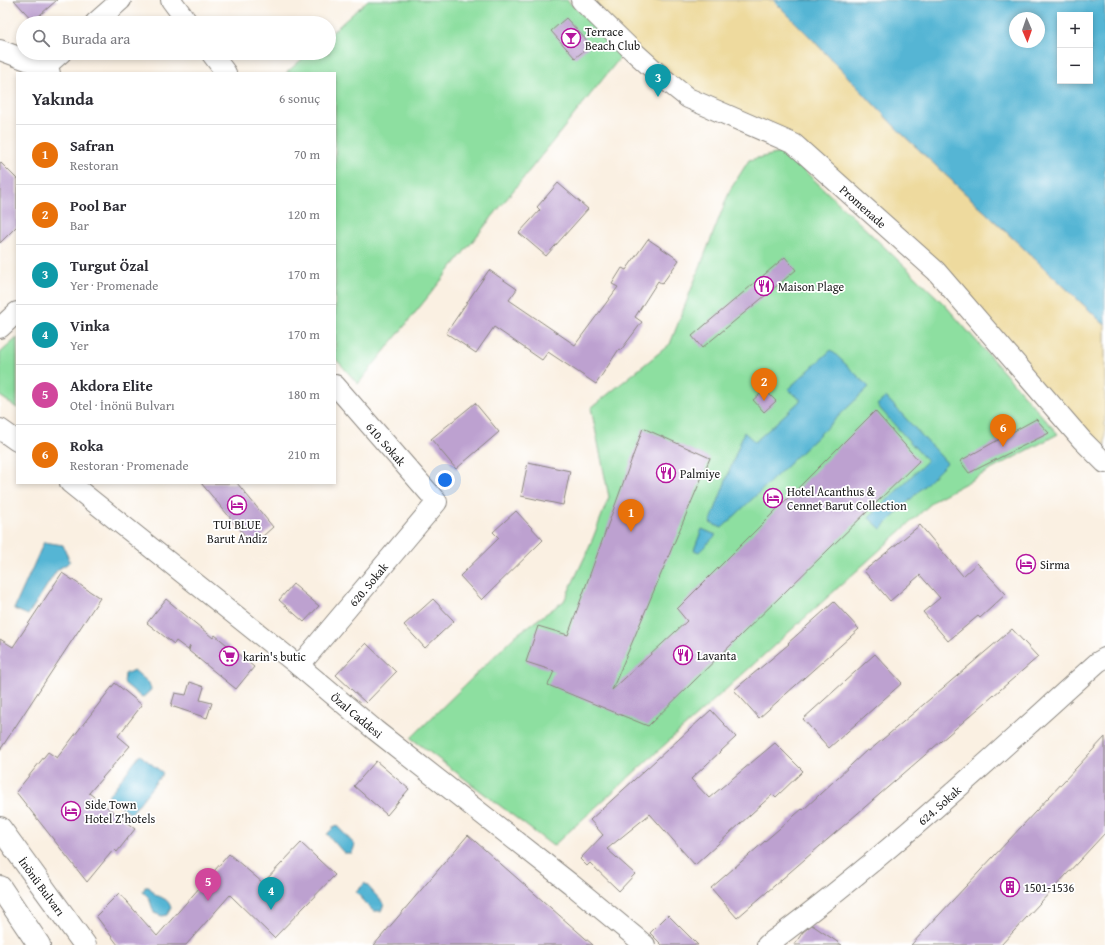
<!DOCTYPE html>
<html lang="tr">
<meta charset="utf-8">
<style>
body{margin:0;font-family:"Gentium Book Plus",serif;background:#f7f7f7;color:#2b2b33}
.controls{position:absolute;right:12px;top:12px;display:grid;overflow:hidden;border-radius:0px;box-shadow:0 2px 6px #0003}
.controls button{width:36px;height:36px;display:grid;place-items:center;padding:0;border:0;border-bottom:1px solid #e1e1e2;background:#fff;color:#2b2b33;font:20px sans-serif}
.compass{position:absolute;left:1009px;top:12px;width:36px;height:36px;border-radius:50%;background:#fff;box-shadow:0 2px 6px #0003;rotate:178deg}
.you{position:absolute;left:445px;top:480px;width:14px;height:14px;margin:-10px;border:3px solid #fff;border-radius:50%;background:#1a73e8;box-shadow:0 0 0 6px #1a73e833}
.badge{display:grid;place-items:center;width:26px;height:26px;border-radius:50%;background:#b5179e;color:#fff;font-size:13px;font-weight:700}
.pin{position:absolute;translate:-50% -33px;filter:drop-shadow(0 1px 2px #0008)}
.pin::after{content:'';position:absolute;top:21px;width:14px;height:12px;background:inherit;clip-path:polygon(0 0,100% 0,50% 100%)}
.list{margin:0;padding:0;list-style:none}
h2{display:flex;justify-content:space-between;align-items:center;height:52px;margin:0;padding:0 16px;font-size:17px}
h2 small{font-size:13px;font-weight:400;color:#7c7c81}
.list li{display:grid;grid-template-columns:26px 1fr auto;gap:12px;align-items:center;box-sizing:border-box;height:60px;padding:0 16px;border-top:1px solid #e1e1e2}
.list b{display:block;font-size:15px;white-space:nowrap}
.list p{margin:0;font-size:13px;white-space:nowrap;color:#7c7c81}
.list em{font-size:13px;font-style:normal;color:#7c7c81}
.icon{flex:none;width:22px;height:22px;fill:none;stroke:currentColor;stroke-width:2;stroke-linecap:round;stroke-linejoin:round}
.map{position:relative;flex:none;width:1105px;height:945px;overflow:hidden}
.search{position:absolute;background:#fff;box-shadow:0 2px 6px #0003;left:16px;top:16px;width:320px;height:44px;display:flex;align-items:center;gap:10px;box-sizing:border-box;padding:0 14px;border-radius:22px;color:#7c7c81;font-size:15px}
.panel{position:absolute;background:#fff;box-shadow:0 2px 6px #0003;left:16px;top:72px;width:320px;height:412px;border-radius:0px}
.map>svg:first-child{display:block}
</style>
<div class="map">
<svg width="1105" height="945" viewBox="0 0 1105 945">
<rect width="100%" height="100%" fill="#fff"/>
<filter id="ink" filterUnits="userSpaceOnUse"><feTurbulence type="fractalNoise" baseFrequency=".025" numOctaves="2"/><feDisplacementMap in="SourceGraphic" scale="8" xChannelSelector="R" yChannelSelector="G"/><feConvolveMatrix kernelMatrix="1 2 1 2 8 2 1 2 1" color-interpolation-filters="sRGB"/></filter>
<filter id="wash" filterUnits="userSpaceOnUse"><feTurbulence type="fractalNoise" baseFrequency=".012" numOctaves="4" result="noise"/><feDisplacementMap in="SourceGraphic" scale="16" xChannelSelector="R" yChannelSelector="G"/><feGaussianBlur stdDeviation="0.9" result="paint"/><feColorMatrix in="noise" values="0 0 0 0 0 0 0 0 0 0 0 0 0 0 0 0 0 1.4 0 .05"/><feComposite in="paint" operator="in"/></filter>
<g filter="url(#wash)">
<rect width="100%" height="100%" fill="#faf0e2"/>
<!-- green -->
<path fill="#8ddfa0" stroke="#547e5e" d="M368,0H567L623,54L358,384L335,358V73H286L309,53H329V35Z
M785,152L944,304L1058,434L936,499L553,846L411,738L516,635L564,601L589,548L609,497L591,408L670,344L730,190L749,160Z
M17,338V408L0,396V353Z"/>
<!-- sand -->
<path fill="#eeda9e" stroke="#857b5d" d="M581,0H773L813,40L899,131L1105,325V463L976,315L794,144L688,98Z"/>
<!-- water -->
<path fill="#55b5d4" stroke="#386878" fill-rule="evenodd" d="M773,0H1105V325L899,131L813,40ZM1060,15H1090V81H1060ZM1015,18H1039V42H1015Z
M831,350L869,387L722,528L710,523L744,432L755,442L801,400L788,389Z
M886,397L947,463L881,529L869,518L927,461L877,405Z
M702,529L716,535L699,552L694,550Z
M44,542L63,545L70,562L57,570L28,615L14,609Z
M134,670L149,683L151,690L142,698L124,683L125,674Z
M140,755L163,773L131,814L108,796Z
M336,825L355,845L352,853H344L327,834Z
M365,883L384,904L381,911H373L356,892Z
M145,887H149C152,890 153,892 156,895C163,899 168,898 171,908L167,915L162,916L154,913L149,898L143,892Z"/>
<g id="blocks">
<!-- building -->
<path fill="#bda1d0" d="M14,0H57L33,21Z
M566,18L591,45L575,58L551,31Z
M0,162L17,179V226L0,243Z
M558,183L588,209L546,256L519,233L540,210L537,207Z
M648,239L679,260L662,284L658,281L635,317L642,322L621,350L619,349L596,384L548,352L542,360L494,327L476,353L446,333L489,270L517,289L509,300L575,345L618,287L612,284L622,268L626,270Z
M785,257L796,270L702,348L692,336Z
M765,390L776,401L764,412L753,400Z
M475,403L499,432L456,469L431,439Z
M875,411L919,461L648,726L548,685L554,671L526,662L538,626L568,635L643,428L710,458L612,690L687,621L677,609Z
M1036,419L1049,433L969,473L960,461Z
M528,462L570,471L563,505L521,496Z
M201,483H237L273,527L253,545Z
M516,511L543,540L482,600L460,576L499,538L493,532Z
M920,525L963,576L977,563L1006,594L980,618L978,616L948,641L923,612L940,598L920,575L890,601L864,571Z
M62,573L100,598L0,750V639L13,647Z
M293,584L319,606L304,622L279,600Z
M166,599L213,638L215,635L254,667L236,689L189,651L190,646L188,650L176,641L174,644L147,623Z
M433,599L454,621L425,648L404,625Z
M834,602L859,629L759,718L734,690L789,644L788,643Z
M1012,629L1038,657L737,918L711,888L802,809L803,810L867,750L869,751Z
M366,643L396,672L366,703L336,675Z
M875,654L902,683L829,748L803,719Z
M190,682L204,687L200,700L212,703L207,718L171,706L175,693L186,695Z
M115,683L142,705L118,736L130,746L89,793L135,829L117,852L114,849L87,882L16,792L48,752L57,758Z
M711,710L736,737L691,779L709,798L775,743L803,771L776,797L773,794L695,865L650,814L607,849L635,874L619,891L590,863L587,866L580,859L603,835L590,820Z
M1105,737V833L1001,945H911Z
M376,761L409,789L387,815L354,786Z
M468,835L593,945H374Z
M301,843L335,875L274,938L230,895L186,945H118L96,916L119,893L157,936L229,854L263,883Z
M668,915L698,945H662L650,933Z
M812,925L842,945H794L803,932Z"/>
</g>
</g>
<g filter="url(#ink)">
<use href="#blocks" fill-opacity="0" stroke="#8b867f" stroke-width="1"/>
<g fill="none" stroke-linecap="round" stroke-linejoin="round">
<!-- street casing -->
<g stroke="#8b867f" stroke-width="22">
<g id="street">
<path d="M171,0L188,23"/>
<path id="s1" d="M581,0L633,51L663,78L688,98L794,144L936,271L1082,440L1105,463"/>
<path d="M95,23L121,0"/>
<path d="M0,50L45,67L50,73"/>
<path d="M211,53L226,73"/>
<path d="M45,67L61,53"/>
<path d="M0,328L17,312"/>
<path d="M0,429L17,441"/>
<path id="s2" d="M70,483L299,666L375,730L571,884L645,945"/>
<path id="s3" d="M299,666L437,502L335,385"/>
<path id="s4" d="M767,945C884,859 990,759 1098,662L1105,658"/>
</g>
</g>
<!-- secondary casing -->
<g stroke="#8b867f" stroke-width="24">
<g id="secondary">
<path id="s5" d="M0,828L85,945"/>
<path d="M0,887L39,945"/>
</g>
</g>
<!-- street -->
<use href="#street" stroke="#fff" stroke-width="20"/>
<!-- secondary -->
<use href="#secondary" stroke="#fff" stroke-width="22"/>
</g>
</g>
<!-- icons -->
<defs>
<g id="bar-ring" transform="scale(1)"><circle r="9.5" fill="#fff" stroke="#b5179e" stroke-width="1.5"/><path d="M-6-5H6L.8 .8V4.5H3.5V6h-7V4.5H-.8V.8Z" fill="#b5179e"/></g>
<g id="restaurant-ring" transform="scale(1)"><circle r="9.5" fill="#fff" stroke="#b5179e" stroke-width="1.5"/><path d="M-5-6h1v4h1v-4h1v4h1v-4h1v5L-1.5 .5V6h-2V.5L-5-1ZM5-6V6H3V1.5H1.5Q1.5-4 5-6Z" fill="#b5179e"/></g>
<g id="hotel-ring" transform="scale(1)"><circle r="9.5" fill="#fff" stroke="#b5179e" stroke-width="1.5"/><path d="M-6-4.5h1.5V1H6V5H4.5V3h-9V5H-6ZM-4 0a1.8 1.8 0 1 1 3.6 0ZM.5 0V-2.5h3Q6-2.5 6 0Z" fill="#b5179e"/></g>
<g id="supermarket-ring" transform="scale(1)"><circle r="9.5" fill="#fff" stroke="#b5179e" stroke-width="1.5"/><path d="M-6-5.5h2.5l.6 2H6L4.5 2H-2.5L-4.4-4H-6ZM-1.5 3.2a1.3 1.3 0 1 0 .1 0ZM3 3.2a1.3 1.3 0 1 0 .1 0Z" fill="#b5179e"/></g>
<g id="building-ring" transform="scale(1)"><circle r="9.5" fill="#fff" stroke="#b5179e" stroke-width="1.5"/><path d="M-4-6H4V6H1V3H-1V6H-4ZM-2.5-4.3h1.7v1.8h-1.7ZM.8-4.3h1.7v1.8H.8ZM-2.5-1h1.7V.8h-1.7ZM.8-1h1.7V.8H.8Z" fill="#b5179e"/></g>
</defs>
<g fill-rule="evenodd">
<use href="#bar-ring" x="571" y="38"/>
<use href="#restaurant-ring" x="764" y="286"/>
<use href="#restaurant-ring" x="666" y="473"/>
<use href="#hotel-ring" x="773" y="498"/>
<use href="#hotel-ring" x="237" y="505"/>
<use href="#hotel-ring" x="1026" y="564"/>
<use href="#restaurant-ring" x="683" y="655"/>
<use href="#supermarket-ring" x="229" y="656"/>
<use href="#hotel-ring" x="71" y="811"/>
<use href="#building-ring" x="1010" y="887"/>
</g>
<g text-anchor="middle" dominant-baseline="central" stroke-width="3.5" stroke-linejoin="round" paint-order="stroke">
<!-- poi labels -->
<g font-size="12" fill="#1c1c1c" stroke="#fff" text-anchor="start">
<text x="585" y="31">Terrace<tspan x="585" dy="14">Beach Club</tspan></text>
<text x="778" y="286">Maison Plage</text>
<text x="680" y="473">Palmiye</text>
<text x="787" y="491">Hotel Acanthus &amp;<tspan x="787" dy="14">Cennet Barut Collection</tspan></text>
<text x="237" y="524" text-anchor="middle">TUI BLUE<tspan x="237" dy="14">Barut Andiz</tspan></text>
<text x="1040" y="564">Sirma</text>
<text x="697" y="655">Lavanta</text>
<text x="243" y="656">karin's butic</text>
<text x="85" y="804">Side Town<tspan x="85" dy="14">Hotel Z'hotels</tspan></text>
<text x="1024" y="887">1501-1536</text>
</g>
<!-- street labels -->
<g font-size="12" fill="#1c1c1c" stroke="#fff">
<text stroke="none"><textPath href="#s1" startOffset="354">Promenade</textPath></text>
<text transform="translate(386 444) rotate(49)">610. Sokak</text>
<text stroke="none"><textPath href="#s3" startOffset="107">620. Sokak</textPath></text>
<text stroke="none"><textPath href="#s2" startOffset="369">Özal Caddesi</textPath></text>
<text stroke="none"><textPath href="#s4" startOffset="222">624. Sokak</textPath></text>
<text stroke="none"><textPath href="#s5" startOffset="72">İnönü Bulvarı</textPath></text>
</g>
</g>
</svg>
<div class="controls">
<button>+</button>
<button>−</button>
</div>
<svg class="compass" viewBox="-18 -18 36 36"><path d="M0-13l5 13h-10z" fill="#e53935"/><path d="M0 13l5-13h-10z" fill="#7c7c81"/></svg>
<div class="you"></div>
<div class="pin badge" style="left:631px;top:532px;background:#e8710a">1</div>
<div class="pin badge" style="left:764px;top:401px;background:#e8710a">2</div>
<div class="pin badge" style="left:658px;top:97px;background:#0f9aa8">3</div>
<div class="pin badge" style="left:271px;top:910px;background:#0f9aa8">4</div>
<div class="pin badge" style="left:208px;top:901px;background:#d1479c">5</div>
<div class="pin badge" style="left:1003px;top:447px;background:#e8710a">6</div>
<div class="search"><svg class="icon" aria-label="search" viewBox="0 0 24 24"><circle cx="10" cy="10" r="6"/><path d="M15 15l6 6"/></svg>Burada ara</div>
<section class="panel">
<h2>Yakında<small>6 sonuç</small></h2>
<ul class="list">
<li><span class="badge" style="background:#e8710a">1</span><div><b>Safran</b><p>Restoran</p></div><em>70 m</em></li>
<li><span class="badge" style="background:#e8710a">2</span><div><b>Pool Bar</b><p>Bar</p></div><em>120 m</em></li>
<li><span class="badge" style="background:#0f9aa8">3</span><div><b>Turgut Özal</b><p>Yer · Promenade</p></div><em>170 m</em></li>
<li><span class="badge" style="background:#0f9aa8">4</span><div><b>Vinka</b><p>Yer</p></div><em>170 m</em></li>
<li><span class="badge" style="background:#d1479c">5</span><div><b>Akdora Elite</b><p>Otel · İnönü Bulvarı</p></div><em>180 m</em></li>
<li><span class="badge" style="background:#e8710a">6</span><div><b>Roka</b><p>Restoran · Promenade</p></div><em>210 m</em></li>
</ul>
</section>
</div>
